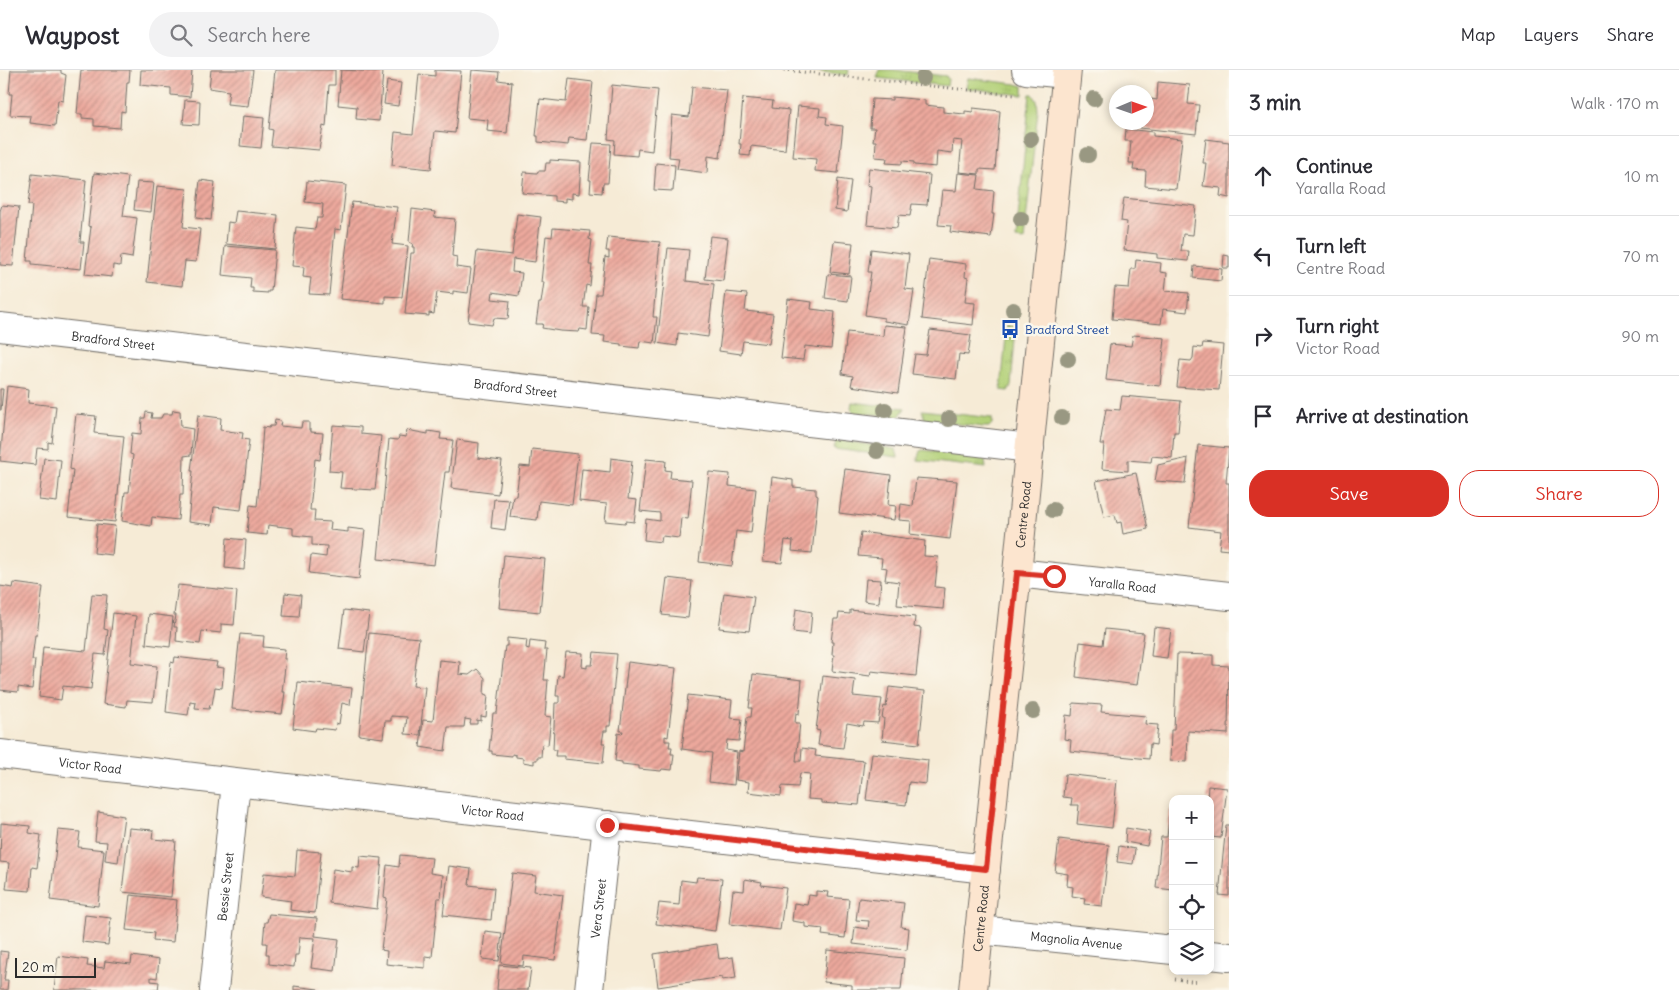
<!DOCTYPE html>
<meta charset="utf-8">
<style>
body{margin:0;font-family:Delius,sans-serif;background:#f2f2f3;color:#2b2b33}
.controls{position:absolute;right:15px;bottom:15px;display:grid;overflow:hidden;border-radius:10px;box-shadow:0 2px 8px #0003}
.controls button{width:45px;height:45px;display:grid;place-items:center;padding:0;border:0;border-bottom:1px solid #e1e1e2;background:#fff;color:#2b2b33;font:25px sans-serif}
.compass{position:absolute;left:1109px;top:15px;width:45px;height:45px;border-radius:50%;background:#fff;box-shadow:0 2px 8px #0003;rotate:88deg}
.scale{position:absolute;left:15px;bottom:12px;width:81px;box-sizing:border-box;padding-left:5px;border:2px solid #2b2b2b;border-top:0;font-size:14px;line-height:18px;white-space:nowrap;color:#2b2b2b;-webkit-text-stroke:4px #fbf7ec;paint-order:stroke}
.stop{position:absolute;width:15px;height:15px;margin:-11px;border:4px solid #d93025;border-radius:50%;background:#fff}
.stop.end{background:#d93025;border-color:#fff;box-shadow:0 1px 5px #0008}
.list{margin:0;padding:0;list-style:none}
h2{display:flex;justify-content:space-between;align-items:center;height:65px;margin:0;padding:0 20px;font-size:21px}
h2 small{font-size:16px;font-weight:400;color:#7c7c81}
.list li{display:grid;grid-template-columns:32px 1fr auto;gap:15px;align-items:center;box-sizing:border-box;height:80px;padding:0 20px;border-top:1px solid #e1e1e2}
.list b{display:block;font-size:19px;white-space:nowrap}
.list p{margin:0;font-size:16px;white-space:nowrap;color:#7c7c81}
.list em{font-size:16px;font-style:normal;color:#7c7c81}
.actions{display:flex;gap:10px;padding:15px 20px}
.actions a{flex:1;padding:11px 0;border:1px solid #d93025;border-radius:20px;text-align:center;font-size:18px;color:#d93025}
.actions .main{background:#d93025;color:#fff}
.icon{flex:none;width:28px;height:28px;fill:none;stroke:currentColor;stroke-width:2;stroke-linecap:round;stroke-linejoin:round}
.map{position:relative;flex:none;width:1229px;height:920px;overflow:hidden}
header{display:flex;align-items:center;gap:30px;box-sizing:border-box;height:70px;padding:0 25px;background:#fff;border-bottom:1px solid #e1e1e2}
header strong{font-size:24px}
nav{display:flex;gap:28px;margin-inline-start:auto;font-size:18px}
.search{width:350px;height:45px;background:#f2f2f3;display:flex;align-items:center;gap:12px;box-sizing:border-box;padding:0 18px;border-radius:28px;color:#7c7c81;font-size:19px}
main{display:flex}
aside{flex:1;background:#fff}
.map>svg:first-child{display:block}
</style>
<header>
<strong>Waypost</strong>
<div class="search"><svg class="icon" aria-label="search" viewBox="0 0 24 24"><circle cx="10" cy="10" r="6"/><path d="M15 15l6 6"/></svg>Search here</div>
<nav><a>Map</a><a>Layers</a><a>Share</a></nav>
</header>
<main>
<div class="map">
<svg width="1229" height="920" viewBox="0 0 1229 920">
<defs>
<pattern id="grass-tufts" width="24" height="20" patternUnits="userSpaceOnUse" patternTransform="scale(1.25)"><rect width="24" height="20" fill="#b2d077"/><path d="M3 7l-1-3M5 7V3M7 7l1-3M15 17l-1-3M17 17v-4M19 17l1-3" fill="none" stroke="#99b367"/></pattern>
<pattern id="building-hatch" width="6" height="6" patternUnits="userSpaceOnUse" patternTransform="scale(1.25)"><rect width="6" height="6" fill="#eda99d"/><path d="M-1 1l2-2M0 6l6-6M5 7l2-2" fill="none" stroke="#c08a80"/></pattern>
</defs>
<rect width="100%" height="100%" fill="#fbf7ec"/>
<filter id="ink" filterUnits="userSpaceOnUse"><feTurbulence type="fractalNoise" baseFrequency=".02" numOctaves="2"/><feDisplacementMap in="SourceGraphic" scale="10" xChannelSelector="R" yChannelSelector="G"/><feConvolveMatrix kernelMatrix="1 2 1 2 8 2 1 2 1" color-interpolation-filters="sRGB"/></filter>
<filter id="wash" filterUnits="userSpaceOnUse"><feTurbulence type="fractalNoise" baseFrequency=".0096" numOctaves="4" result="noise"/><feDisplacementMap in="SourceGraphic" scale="20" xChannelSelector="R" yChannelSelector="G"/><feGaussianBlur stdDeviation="1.12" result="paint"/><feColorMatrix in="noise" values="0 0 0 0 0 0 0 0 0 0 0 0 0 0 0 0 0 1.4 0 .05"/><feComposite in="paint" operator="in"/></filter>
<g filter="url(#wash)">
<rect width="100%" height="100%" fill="#f6ebd6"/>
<!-- grass -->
<path fill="url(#grass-tufts)" stroke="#6e7e51" d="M804,0H849L848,5Z
M879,0H893L946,6L948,9L947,16L877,8Z
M968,8L1016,14L1023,16V25L966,18Z
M1030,24H1033L1037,31L1038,40L1024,170L1016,169Z
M1007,256L1016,257L1011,316L1008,321L1001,320Z
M852,332L905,338L899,347L853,342L851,338Z
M922,340L992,348V354L989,357H983L925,350Z
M839,370L896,379L898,387L834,379L836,371Z
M923,380L983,388L985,390L986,398L917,390L920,381Z"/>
<g id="blocks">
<!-- building -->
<path fill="url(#building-hatch)" d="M11,0H61V3L66,5L63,31L58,30L55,56L30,53L31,46L10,45L12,24H9Z
M81,0H130L129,12H127L125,42L121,41L120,58L94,56V49L82,48V44H77Z
M141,0H192L190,27L171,25V18L140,15Z
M211,0H253L248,36L227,34L229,21L209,18Z
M275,0H335V15H329L326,57L323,56L319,80L271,76L273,60L269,59Z
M341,0L383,2L379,51L356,49L357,37L338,35Z
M435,0L461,1L455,63L435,61L431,99L392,95L395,62L413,64L419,4L435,6Z
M472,0L499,2L498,10L512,12L507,63L487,61L488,50L467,48Z
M569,9L593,12L587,70L569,68L568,75L538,72V66H536L540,29L566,32Z
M387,11L401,13L398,36L384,34Z
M1158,12L1190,15L1188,34L1199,35L1196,64L1140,58V52H1146V33L1151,34V29L1157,30Z
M612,15L658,20L652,81L638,79L637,86L614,84L615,70L608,69Z
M692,17L727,20L720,88L708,86L707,103L677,99L679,88L669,87L672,45L689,47Z
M892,27L925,30V35L943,37V42L965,44V41L973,42V38L1000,41L995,100L979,99V104L959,102L962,71L953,70L952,83L937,81L936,97L914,95V92L902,91V94L886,93L887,88L875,87L876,71H873L875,58H870L872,29L892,30Z
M743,28L773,31L772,38L789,40L785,80L751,76L750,86L740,85L741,74H739Z
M185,30L200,31L199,55L183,54Z
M798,36L820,38L819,46L827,47L826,54L843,56L838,103L815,101L816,89L793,87Z
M243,46L264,48L261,78L240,76Z
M1126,59L1153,62V66L1182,69L1176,119L1145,116L1146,101L1133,100L1134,93H1129L1131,71H1125Z
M1206,69L1229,72V128L1220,126L1221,118L1203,116L1206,93H1203Z
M593,73L611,74L608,113H603L602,123L590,122L591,110H589Z
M550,90L581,92L579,124L572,123V129L565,128V132L554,131V126L522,123L524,102L537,103L538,101H545L546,93H550Z
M656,93L675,95L673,121L654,120Z
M869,98L930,105L927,135L912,134L910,146L899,145L897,158L867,155L871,116L867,115Z
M94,103L128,107L123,146L137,148L132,188L121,186L120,196L113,195L112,207L85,204L91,157L88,156Z
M958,103L979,105L977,119L994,121L992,144H994L991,167L950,162L951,156L938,155L942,120L956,121Z
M32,104L86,110L80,172H84L81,199L32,194V191H27L32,135H28Z
M838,109L851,111L847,142L835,140Z
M200,110L215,112L211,150L196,148Z
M307,111L346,115L341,160L335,159L329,225L309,224L311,208L303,207L304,197L292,196L296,157L315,159L317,148H322L323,134L305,132Z
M137,112L154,113L151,142L134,140Z
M157,116L187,119L183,157L200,159L196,192L185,191L182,216L147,212Z
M1124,128L1196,136L1193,165L1183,164L1181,181H1189L1188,191L1157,188V184L1124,180L1127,152L1121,151Z
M352,132L397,137L392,174L408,176L402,227L385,226V233L340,229Z
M2,135L19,137L13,196L0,195V141Z
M412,139L435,142L434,147L455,149L452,186L457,187L456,197L471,199L468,223L453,221V224L437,222L434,244L429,243V246L405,244L411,183H414V177H412L413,174L409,172Z
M236,141L278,145L275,179L226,174L228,152L234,153Z
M517,144L541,147L535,192L513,189L512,202L522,203L519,226L493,222L492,229L510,231L508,249L494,248L492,255L468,252L477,181L512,185Z
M553,158L590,161L589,169L592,170L589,195H592L590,216L586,215L583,237H589L587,260L580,259L579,262L560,261L542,258L543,254H536L539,233H541L544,212H541L546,166L552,167Z
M710,166L728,168L723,211L705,209Z
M608,167L660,172L653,247H657L654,273L640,271L639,278L621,276V274L604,272L605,266L592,265L596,224H601L605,187L609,188V181H606Z
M834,171L853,173L849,204L830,202Z
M225,176L275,180L271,221H268V223L253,222V218H250L251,208L222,205Z
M668,178L689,180L686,211L714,214L708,267L678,263L677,276L657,273Z
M871,179L909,184L905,219L914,220L909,255L884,251V248L865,245L871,202H868Z
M1224,185L1229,186V198H1223Z
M929,189L966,194L965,207L968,208L965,232L975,233L973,255L922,249Z
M1136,190L1161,193L1160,202L1167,203L1165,221L1189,223L1187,242L1163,239L1161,254L1112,249L1115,217L1129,218L1131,199H1135Z
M1194,196L1222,199L1221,211L1193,208Z
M828,204L851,206L848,231L825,228Z
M726,222L747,224L745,241L773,244L769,274L743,271L741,284L719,281Z
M788,229L812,232L811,239L835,242L831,279L805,276L803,290L781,288Z
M884,255L907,257L898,323L851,316L853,306L842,304L847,262L883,266Z
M930,260L971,265L968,285L959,284L956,309L912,304L915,284L926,285Z
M1133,265L1165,268L1160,316L1106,310L1110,274L1131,276Z
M1203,273L1223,275L1219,320L1177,317L1180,290L1191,291L1193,288L1194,277L1202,278Z
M7,316L29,319L28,333L56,336L52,373L48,372V379L37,378L35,395L0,391Z
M0,319H3L1,340H0Z
M1122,326L1181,331L1178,362H1174L1172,388L1152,386L1151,392L1128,390V401L1102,399L1104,374H1100L1106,339L1120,340Z
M173,340L180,341L181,357L193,359L191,385L184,386L183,425H180L178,450L152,447L151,456L122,451L125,422H129L133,385L130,384L132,363L141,364L142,348H145L146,342L152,343L151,348H161L163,344H172Z
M76,344L96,346L94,363L124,366L115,452L68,447L73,400L70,399Z
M198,345L221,348L220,360L243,363L242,369L249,370L241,440L214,437L212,455L188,452L193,401H191Z
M275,350L281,351L280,356L301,358L302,352H309V360H311V362L323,363L320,390L315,389L310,440H315L314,451L331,452L330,460L348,462V458L365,460L359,509L309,503L311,485L326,487L327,476L312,475V467L293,465V458L268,455L267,465L247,463L250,435L257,436L262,386H261L263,357L269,358L270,356H274Z
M333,355L361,357V364L381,366L375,420L340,418L342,402L329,401Z
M407,360L428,364V361L441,363L440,369L453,370L449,402H445L434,495L378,489L389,369L398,370L399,366L406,367Z
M457,370L479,373L478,388L502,391L498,424L451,418Z
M1198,375L1229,378L1226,413H1229V480L1219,479L1221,461L1189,457Z
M532,379L578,384L572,435L539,431L537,450L510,447L513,426H516L520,396L530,397Z
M44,388L61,390L57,432L39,430Z
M611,388L632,391L628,429L637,430L634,452L626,451L625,453L605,451L607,434L579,431L582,399L610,402Z
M1188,388L1185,413L1155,411L1158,395Z
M646,389L666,391L665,400L671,401L670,408L692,410L688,449L681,448L679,468L662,466L661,472L644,470L646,449L660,451V443L640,441Z
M845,399L891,405L888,435L896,436L894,450L839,443Z
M709,402L730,404L729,416L756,419L751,463L736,461L732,496L699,492Z
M1136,403L1148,459L1123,464L1121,452L1117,453L1115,445L1104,447L1096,411Z
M772,407L793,410V417L816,419V425L818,426L812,483L792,481L793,471L785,470L782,493L763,491Z
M916,408L957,411L950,469L910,464L911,451L899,450L901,434L913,436Z
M494,429L509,430L505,460L491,458Z
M97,454L115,456L112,485L94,483Z
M861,462L925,471L924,486L938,487L935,517L945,518L943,539L897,535L899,512L885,510L887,498L881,497L882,488L858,486Z
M227,468L246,470L244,500L225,498Z
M504,485L545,489L540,542L499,538Z
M667,508L692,511L688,548L662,545Z
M866,509L881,510L879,533L864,531Z
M14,513L43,517L37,565H35L32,590H35L32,619L18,617V622L0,620V516L13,518Z
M178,515L237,521L234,555L221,554V563L202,561L200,574L176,571L177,557H174L176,545H174Z
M285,523L301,525L299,547L283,546Z
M724,523L754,527L749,561L719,558Z
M92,524L107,525L104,559L108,560L105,585L95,584L91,619L63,616L61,630L39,627L43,577L86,581Z
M796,539L812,542L810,564L793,562Z
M344,540L369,543L364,582L339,579Z
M850,540L915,547L914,557L921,558L916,606L871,601L870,606L832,601L834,585H832L833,572H831L834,549H838L839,543L850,544Z
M113,543L136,546L131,593L157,596L153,632L127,630L126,637L103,634Z
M149,544L173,547L170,577L146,574Z
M1154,557L1171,559L1167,588L1151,586Z
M1105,559L1144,563L1137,615L1076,607L1080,572L1103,575Z
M369,563L419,568L413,616L425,617L420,665L405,664L407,647L391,646V651H385L383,668L359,665Z
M240,564L264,566L263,577L285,579L284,589H286L282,622H285L282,644L232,639Z
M507,568L527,570L526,578L529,579L530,571L545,573L544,580H547L544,610H548L545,646L551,647L548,675L542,674L541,687H537V690H534V694L523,692V688L516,687V685L512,684V686L492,684V681H489L493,643H497L505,576H507Z
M566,582L583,583L582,597L587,598V595H592L594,582L617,584L610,656H607V661H604L602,673H605L603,693L564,689V686H555L556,680H553L555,633H559V626H556L558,605L563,606Z
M1177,584L1213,585V595L1229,596L1228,664L1188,661L1187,692L1170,691L1171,660H1174Z
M175,587L217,592L216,597L224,598L222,618L215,617L212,635L210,634L209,639L195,638L196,633L190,632L188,645L166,642L171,592L174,593Z
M439,590L460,592L459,604L469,605L477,599L485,608L484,624L488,625L486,647L481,646V651L477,650V654H470L471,650L465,649L464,657H448L445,681L420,677L423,650L433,651Z
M628,592L676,598L668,667L665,666V671H670L669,677H672L671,684H674L672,700L662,699L661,701L639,699V696L622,694V692L615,691L618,663L622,664L623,661H620Z
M753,604L802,610L799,644L796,643L795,653H800L796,691H801L802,678L816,680L815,686L864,691L859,735L835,733V734L822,733V730L808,729L810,704L800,703L798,717L782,716L781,726L748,722L749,712L736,710L739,681L743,682L747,647H751L752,638H749Z
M823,606L855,610L853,626L882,629L878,653L864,652L863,656L847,653L843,678L818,675L820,661L816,660Z
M298,612L352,618L350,635L342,633L339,654L336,653L335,660L316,658L315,661L293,658Z
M889,617L925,621L919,674L882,670L884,648H882L884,636L886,637Z
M688,625L732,630L730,648L742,649L739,671L727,670L726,680L737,682L734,715L709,712L712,683L682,679Z
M1073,633L1102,635L1101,642L1146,646L1145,654L1158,655L1156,675L1150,674L1149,689L1070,681L1071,670L1064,669L1066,645L1072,646Z
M872,683L928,690L926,714L909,712L906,735L866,730Z
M1065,704L1117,710L1112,758L1077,754L1079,735H1071L1072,728L1063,727Z
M1208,716L1227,718L1221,768L1210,767V729H1207Z
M1170,740H1173V820L1156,818L1161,767H1167Z
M98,742L124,746L118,792L105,790L107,772L95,771Z
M1,753L30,756L29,763L41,765L37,798L32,797L30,821L6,819L9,793L0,792Z
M1226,755H1229V826L1219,825Z
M129,758L153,760L152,769L176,771L171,827L122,822Z
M1126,758L1150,762L1147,776L1125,772Z
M58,760L80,762L78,777L104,780L98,836L50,830Z
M1059,769L1109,775L1102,836L1084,834L1085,828L1072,826L1073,817L1067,816L1068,804L1055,802Z
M1119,776L1135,779L1133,794L1117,792Z
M297,780L321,782L315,843L290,840L291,831L261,827L264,803L295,806Z
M400,785L432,788L430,803L443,805L441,828H438L432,887L425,886V898L386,894L387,881L381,880L387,828L384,827L387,795L399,797Z
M360,786L382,788L377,839L329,833L333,799L352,802V797L359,798Z
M449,796L471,799L469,815L494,818L491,850L443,845Z
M512,803L536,806L534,821L563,825L555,890L524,886L523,896L501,893Z
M697,807L722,809L715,861L656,854L659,833L679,835L681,810L696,812Z
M745,809L762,812L761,815L786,818L780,860L729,854L733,820L744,821Z
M816,821L828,822L827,827L849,829L845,868L822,865L823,859L805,857V853L792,851L794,833L807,835L809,825L816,826Z
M130,825L177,830L173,872L153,870L154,863L126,860Z
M859,828L904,833L901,857L909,858L907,880L853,874L855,857L868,859L869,851L856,850Z
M269,844L317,848L315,866L339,869L335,901L311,898L315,868L300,867L298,885H295L294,897L269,894V884H266L267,873H263L265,852H267Z
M85,845L111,848L108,875L82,872Z
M485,861L502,863L499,891L482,889Z
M717,874L719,889L733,887L736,908L722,910V907L658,917L654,884Z
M827,880L904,888L901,920H852V915L824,912Z
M0,881L8,882L4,910H8L7,920H0Z
M58,886L88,890L87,896L104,898L105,891L131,894L132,886L159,890L157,908L151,907V911L159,912L158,920H54Z
M499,895L531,898L528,920H497Z
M294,916L318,919V920H294Z"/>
</g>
</g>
<g filter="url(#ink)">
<use href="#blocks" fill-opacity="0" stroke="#726e67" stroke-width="1"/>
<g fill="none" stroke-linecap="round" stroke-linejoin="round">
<!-- street casing -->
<g stroke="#726e67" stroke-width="30">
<g id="street">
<path d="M1026,0L1066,4"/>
<path id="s1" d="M0,257L1030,378"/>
<path id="s2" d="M1017,503L1229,526"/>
<path id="s3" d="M0,684C328,725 658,760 986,799"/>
<path id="s4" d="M979,860L1173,880"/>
<path d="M1210,885L1229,887"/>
<path id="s5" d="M214,920L236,713"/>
<path id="s6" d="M589,920L607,755"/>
</g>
</g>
<!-- secondary casing -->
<g stroke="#726e67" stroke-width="30">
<g id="secondary">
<path id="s7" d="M973,920L1017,503L1067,0"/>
</g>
</g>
<!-- path -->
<path stroke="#726e67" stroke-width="3" stroke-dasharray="1 4" stroke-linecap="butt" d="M784,0L1014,25
M1175,909L1198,912"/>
<!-- street -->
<use href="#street" stroke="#fff" stroke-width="28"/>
<!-- secondary -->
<use href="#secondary" stroke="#fce5cf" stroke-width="28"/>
</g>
<!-- trees -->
<g fill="#999882">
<circle cx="923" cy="8" r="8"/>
<circle cx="1094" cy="29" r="8"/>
<circle cx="1031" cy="69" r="8"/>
<circle cx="1088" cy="85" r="8"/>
<circle cx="1021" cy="149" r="8"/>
<circle cx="1013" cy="240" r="8"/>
<circle cx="1068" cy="289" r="8"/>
<circle cx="885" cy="340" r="8"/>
<circle cx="1062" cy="348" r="8"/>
<circle cx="949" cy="349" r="8"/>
<circle cx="877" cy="381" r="8"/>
<circle cx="1053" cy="440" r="8"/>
<circle cx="1033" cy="641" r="8"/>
</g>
</g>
<g fill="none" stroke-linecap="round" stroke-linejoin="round" filter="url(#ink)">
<!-- route -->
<path stroke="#d93025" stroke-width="6" d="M607,755L986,799L1017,503L1054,506"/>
</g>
<!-- icons -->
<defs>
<g id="bus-bare" transform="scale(1.5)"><path d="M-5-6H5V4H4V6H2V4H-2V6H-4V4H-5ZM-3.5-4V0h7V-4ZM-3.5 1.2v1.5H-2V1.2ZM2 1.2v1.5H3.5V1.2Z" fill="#1a4fb4" stroke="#fbf7ec" stroke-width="2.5" paint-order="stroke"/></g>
</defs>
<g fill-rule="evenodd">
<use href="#bus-bare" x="1010" y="259"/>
</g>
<g text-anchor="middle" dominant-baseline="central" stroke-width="5" stroke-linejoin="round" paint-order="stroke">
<!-- transit labels -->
<g font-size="12" fill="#164399" stroke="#fbf7ec" text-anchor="start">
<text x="1025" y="259">Bradford Street</text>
</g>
<!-- street labels -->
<g font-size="12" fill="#2b2b2b" stroke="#fbf7ec">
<text stroke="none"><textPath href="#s1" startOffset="114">Bradford Street</textPath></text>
<text stroke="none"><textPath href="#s1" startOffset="519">Bradford Street</textPath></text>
<text stroke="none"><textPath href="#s7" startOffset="478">Centre Road</textPath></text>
<text stroke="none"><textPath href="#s2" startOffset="106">Yaralla Road</textPath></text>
<text stroke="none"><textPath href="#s3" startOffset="91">Victor Road</textPath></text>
<text stroke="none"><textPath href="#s3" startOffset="496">Victor Road</textPath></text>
<text stroke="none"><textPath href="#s5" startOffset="104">Bessie Street</textPath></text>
<text stroke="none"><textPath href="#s6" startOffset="82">Vera Street</textPath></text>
<text stroke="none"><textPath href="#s7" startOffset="72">Centre Road</textPath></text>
<text stroke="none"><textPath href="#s4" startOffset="98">Magnolia Avenue</textPath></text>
</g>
</g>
</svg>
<div class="controls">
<button>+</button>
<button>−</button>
<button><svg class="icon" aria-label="locate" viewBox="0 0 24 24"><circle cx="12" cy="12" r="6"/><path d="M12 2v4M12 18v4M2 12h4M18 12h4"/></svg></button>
<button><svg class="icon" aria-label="layers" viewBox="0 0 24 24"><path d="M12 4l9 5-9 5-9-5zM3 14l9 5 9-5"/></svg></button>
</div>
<svg class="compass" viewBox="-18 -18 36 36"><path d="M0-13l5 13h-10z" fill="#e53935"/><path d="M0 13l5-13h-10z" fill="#7c7c81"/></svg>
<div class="scale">20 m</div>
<div class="stop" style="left:1054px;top:506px"></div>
<div class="stop end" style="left:607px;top:755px"></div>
</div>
<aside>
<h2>3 min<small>Walk · 170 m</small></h2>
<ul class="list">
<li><svg class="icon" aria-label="ahead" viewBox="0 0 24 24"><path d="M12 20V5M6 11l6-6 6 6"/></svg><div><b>Continue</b><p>Yaralla Road</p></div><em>10 m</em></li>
<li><svg class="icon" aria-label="left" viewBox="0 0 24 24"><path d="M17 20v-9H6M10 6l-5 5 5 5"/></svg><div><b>Turn left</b><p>Centre Road</p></div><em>70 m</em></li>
<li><svg class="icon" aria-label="right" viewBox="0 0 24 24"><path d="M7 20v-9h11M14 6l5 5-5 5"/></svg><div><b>Turn right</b><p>Victor Road</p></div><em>90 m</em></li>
<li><svg class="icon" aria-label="arrive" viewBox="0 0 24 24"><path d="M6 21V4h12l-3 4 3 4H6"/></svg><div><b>Arrive at destination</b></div></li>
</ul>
<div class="actions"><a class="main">Save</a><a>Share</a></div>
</aside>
</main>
